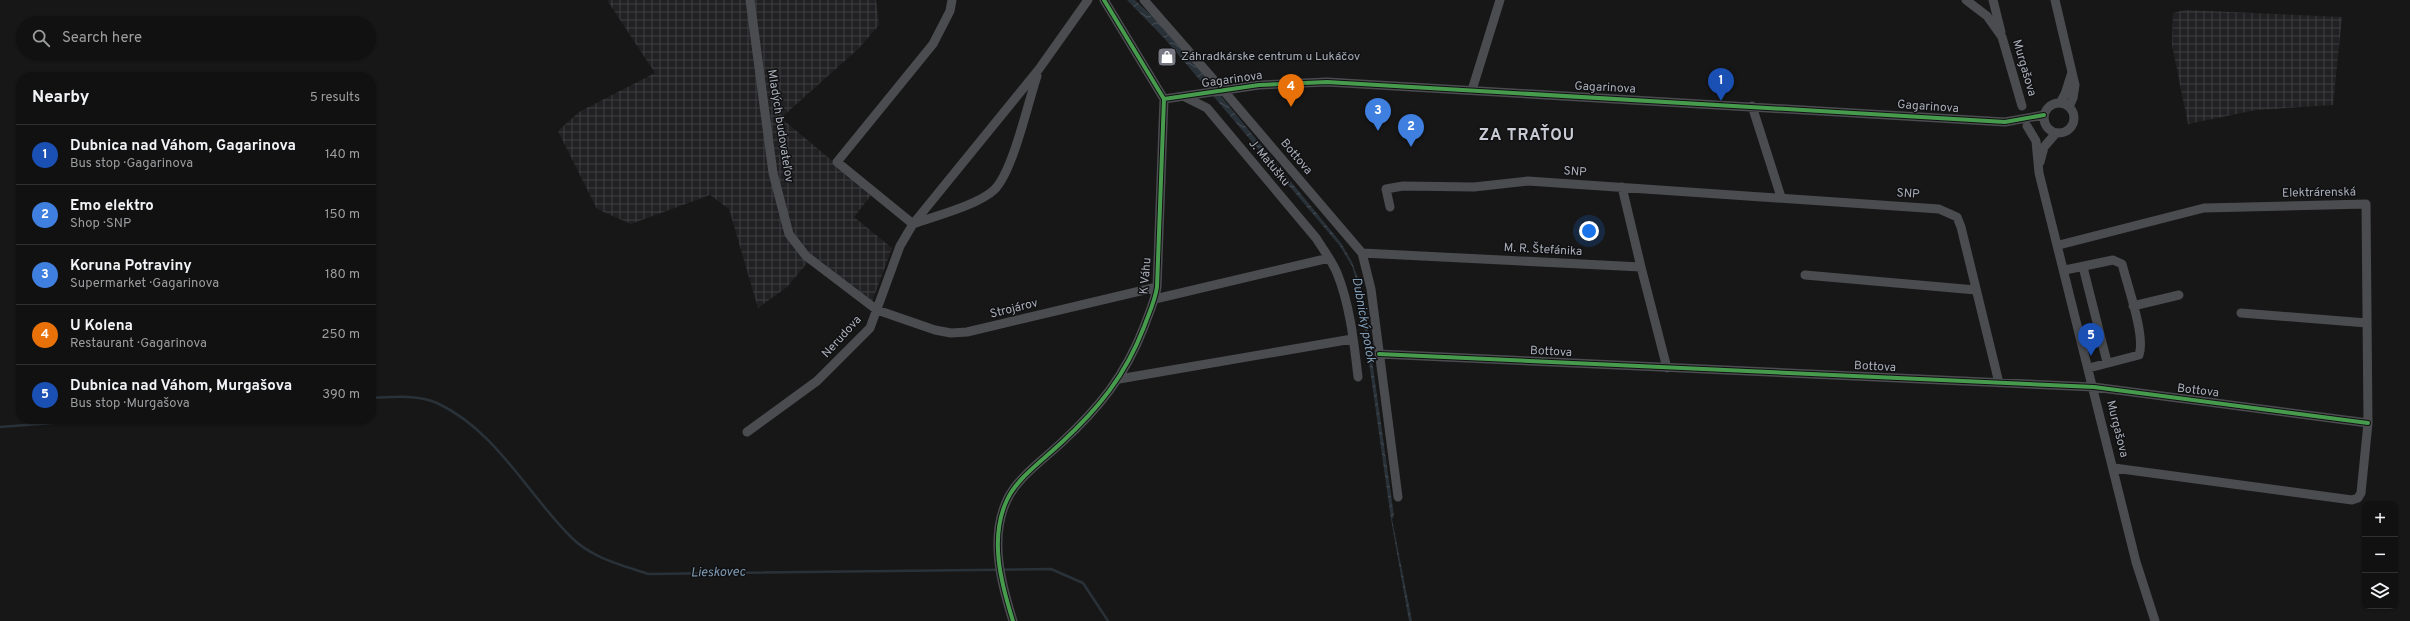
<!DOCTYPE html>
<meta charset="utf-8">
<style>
body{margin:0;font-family:Overpass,sans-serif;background:#1e1f1f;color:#f1f3f6}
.controls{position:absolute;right:12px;bottom:12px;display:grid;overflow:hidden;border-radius:8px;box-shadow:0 1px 3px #0004}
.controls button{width:36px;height:36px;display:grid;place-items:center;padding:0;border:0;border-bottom:1px solid #303131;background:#111;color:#f1f3f6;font:20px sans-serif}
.you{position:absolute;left:1589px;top:231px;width:14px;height:14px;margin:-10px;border:3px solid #fff;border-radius:50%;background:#1a73e8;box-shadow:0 0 0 6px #1a73e833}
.badge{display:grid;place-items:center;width:26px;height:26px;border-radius:50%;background:#d93025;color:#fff;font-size:13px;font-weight:700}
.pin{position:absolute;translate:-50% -33px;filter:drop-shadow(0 1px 2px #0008)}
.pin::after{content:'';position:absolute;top:21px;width:14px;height:12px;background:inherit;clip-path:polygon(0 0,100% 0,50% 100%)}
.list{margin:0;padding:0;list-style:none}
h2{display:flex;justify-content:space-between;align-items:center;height:52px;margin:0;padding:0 16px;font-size:17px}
h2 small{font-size:13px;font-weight:400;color:#9c9d9f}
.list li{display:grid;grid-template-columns:26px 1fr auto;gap:12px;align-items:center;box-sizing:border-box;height:60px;padding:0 16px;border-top:1px solid #303131}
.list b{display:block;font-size:15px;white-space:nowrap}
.list p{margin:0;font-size:13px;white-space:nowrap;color:#9c9d9f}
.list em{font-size:13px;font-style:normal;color:#9c9d9f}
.icon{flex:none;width:22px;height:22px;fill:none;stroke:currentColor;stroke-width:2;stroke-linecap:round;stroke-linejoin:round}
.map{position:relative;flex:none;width:2410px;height:621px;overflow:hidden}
.search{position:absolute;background:#111;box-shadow:0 1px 3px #0004;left:16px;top:16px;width:360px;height:44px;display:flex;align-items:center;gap:10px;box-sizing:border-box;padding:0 14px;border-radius:22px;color:#9c9d9f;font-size:15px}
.panel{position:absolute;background:#111;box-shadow:0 1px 3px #0004;left:16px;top:72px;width:360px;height:352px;border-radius:16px}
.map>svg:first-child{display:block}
</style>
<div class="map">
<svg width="2410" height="621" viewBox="0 0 2410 621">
<defs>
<pattern id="industrial-grid" width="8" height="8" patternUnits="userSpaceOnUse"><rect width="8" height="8" fill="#212123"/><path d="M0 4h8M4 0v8" fill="none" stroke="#3e3f41"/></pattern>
<pattern id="water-waves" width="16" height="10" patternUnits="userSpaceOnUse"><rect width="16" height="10" fill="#2a3239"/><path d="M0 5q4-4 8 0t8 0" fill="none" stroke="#464d54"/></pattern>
</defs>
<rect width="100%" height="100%" fill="#171717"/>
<!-- industrial -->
<path fill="url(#industrial-grid)" d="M607,0H876L879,25L859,48L781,118L872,194L854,217L892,248L870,307L808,262L787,287L758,308L729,209L710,195L631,224L597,209L558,131L579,112L655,73Z
M2185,10L2342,17L2333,105L2256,110L2188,124L2172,45L2173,13Z"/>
<!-- water -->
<path fill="url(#water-waves)" d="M1127,0H1135L1167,30L1341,243L1352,262L1362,289L1394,516L1392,519L1412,621H1409L1391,519L1359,290L1352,266L1340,246L1165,39Z"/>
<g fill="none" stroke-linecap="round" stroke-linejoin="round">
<!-- stream -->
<path stroke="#2a3239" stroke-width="2.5" d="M371,398C392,397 417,394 437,403C497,431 527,494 572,538C592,558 622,565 648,574L1051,569L1083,583L1108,621
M0,427L105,419"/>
<!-- minor -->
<path stroke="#4b4c50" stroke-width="9" d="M750,0L773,173L789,234L806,256L877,310L935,330L951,333L967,332L1157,287
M952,0L950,11L933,44L837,162L913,224C935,216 978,205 994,190C1013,172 1028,102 1037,76
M1144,0L1213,79
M1966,0L1987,16L2002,37L2022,106
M1993,0L2001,32
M2055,0L2075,85L2073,98L2069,107
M1223,90L1362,253L1371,289L1398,497
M1472,90L1500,0
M1185,97L1207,108L1316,238C1323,249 1332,261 1337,273C1350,305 1354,343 1358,377
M1164,99L1259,85L1327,82L2005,122L2044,115
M2044 118a15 15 0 1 1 30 0a15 15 0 1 1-30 0Z
M2060,103L2065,94L2072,72
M1752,106L1781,197
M2027,126L2036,141L2039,173L2136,562L2155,621
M2040,162L2044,147L2056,133
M1390,207L1386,189L1403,186L1474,187L1528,181L1939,209L1957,217L1961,227L1999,383
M2059,245L2204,208L2366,204L2368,423L2361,493L2358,498L2352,500L2114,468
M1362,253L1641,267L1622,187
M1641,267L1667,368
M2083,267L2107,362
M2065,270L2113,260L2122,264C2127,284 2146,337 2139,355L2089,368
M1805,275L1976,290
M1155,299L1329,258
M2133,306L2179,295
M2241,313L2367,323
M1379,354L2094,387L2368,423
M1119,379L1352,339
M747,432L817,381L870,328L900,246L913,224L1039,69L1088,0
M1013,621C1001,583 989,538 1007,500C1017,478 1043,460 1061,443C1099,408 1125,376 1144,327C1149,313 1155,301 1157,287L1164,99L1104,0"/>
<!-- cycleway casing -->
<g stroke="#111113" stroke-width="6">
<path id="cycleway" d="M1164,99L1259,85L1327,82L2005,122L2044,115
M1379,354L2094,387L2368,423
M1013,621C1001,583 989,538 1007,500C1017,478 1043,460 1061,443C1099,408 1125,376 1144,327C1149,313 1155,301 1157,287L1164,99L1104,0"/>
</g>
<!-- cycleway -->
<use href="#cycleway" stroke="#469c4c" stroke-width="4"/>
</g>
<!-- icons -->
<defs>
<g id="shop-square" transform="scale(1)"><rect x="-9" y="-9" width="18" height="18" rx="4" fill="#757880" stroke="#111113"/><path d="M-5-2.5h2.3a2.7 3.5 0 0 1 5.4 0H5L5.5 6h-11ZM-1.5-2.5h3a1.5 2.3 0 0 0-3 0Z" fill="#fff"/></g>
</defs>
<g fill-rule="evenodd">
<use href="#shop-square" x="1167" y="57"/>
</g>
<g text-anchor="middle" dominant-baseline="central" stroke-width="3" stroke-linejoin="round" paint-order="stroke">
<!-- poi labels -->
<g font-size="12" fill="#a8adb8" stroke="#111113" text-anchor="start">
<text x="1181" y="57">Záhradkárske centrum u Lukáčov</text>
</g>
<!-- street labels -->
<g font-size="12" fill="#a8adb8" stroke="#111113">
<text transform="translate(2024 68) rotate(74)">Murgašova</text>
<text transform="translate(1232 80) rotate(-8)">Gagarinova</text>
<text transform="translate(1605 88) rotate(3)">Gagarinova</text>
<text transform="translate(1928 107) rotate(4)">Gagarinova</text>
<text transform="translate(780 126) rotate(81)">Mladých budovateľov</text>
<text transform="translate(1296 157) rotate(50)">Bottova</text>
<text transform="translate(1269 163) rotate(50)">J. Matušku</text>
<text transform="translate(1575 172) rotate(4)">SNP</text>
<text transform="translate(2319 193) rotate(-1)">Elektrárenská</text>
<text transform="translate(1908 194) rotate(4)">SNP</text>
<text transform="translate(1543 250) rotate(3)">M. R. Štefánika</text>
<text transform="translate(1146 276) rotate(-85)">K Váhu</text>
<text transform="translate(1014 309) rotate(-14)">Strojárov</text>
<text transform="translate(842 337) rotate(-48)">Nerudova</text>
<text transform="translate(1551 352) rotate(3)">Bottova</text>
<text transform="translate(1875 367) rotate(3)">Bottova</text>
<text transform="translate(2198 391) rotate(7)">Bottova</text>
<text transform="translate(2117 429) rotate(76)">Murgašova</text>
</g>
<!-- water labels -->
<g font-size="13" font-style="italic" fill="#7f9bb3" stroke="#111113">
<text transform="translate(1363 320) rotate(80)">Dubnický potok</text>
<text transform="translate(718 573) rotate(-1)">Lieskovec</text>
</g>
<!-- district labels -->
<g font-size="16" font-weight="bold" letter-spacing="1" fill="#c9ccd4" stroke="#111113">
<text x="1527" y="136">ZA TRAŤOU</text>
</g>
</g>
</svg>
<div class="controls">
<button>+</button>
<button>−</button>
<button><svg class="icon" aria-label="layers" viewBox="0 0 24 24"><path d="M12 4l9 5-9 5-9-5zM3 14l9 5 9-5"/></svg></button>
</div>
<div class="you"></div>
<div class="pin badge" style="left:1721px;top:101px;background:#1a4fb4">1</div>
<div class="pin badge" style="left:1411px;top:147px;background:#3f7fe0">2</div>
<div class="pin badge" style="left:1378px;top:131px;background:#3f7fe0">3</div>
<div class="pin badge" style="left:1291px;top:107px;background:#e8710a">4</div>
<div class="pin badge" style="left:2091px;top:356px;background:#1a4fb4">5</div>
<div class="search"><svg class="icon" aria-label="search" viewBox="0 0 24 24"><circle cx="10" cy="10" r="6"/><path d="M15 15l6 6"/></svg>Search here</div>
<section class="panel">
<h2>Nearby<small>5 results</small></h2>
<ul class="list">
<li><span class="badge" style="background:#1a4fb4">1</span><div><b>Dubnica nad Váhom, Gagarinova</b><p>Bus stop · Gagarinova</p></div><em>140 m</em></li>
<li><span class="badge" style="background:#3f7fe0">2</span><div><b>Emo elektro</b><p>Shop · SNP</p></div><em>150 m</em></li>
<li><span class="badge" style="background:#3f7fe0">3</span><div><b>Koruna Potraviny</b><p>Supermarket · Gagarinova</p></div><em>180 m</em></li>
<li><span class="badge" style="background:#e8710a">4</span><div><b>U Kolena</b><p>Restaurant · Gagarinova</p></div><em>250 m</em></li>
<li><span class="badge" style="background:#1a4fb4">5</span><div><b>Dubnica nad Váhom, Murgašova</b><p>Bus stop · Murgašova</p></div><em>390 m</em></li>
</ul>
</section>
</div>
